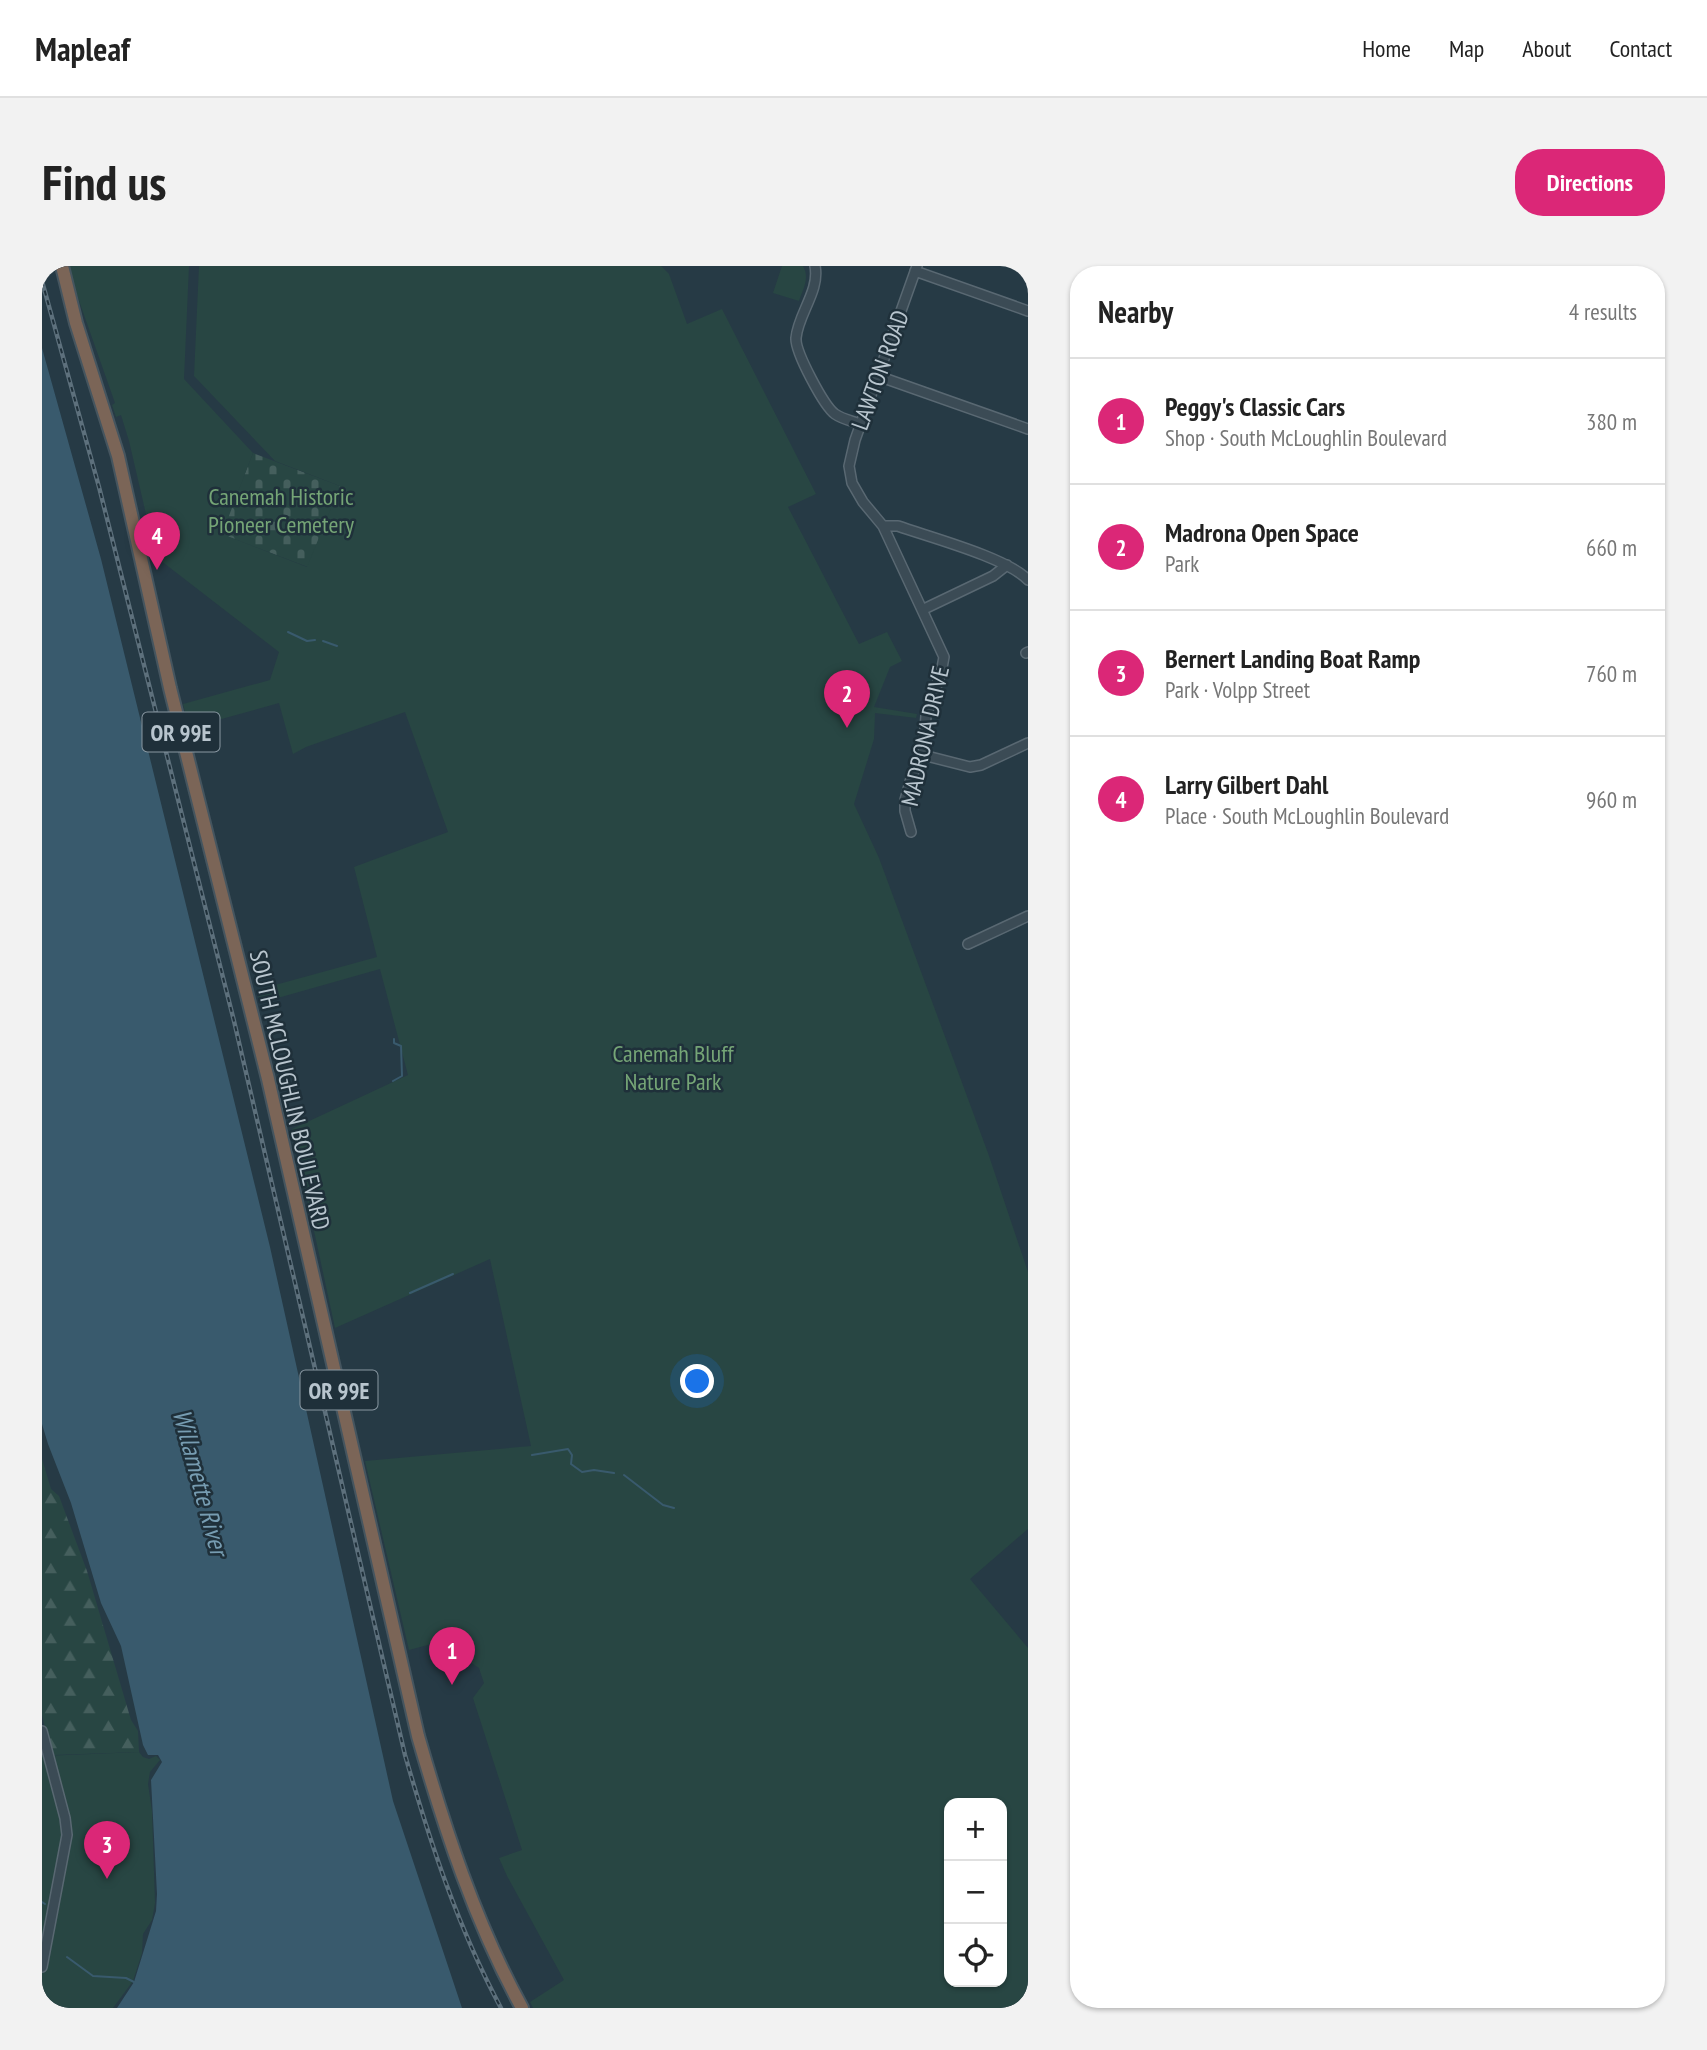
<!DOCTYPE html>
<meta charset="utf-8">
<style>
body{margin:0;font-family:"PT Sans Narrow",sans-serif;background:#f2f2f2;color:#222}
.controls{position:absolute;right:21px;bottom:21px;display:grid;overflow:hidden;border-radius:14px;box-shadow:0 2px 5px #0004}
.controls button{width:63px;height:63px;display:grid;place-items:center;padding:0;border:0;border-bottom:2px solid #e0e0e0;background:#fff;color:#222;font:35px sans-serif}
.you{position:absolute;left:656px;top:1116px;width:24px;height:24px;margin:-18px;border:5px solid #fff;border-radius:50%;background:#1a73e8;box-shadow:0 0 0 10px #1a73e833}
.badge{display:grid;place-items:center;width:46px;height:46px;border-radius:50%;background:#db2777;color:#fff;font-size:23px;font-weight:700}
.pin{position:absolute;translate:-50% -58px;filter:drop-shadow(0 2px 4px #0008)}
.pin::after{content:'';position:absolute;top:37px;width:24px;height:21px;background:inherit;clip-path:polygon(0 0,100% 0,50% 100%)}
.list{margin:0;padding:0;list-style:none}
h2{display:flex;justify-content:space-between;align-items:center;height:91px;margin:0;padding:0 28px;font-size:30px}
h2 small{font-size:23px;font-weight:400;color:#767676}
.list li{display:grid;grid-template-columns:46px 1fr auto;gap:21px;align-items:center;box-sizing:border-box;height:126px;padding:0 28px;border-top:2px solid #e0e0e0}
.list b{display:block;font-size:26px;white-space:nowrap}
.list p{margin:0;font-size:23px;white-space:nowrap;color:#767676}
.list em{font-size:23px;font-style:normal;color:#767676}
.icon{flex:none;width:38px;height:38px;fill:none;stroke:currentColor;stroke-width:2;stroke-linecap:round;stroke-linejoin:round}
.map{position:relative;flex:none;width:986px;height:1742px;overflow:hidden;border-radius:28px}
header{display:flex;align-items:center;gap:42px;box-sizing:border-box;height:98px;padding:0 35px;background:#fff;border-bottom:2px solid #e0e0e0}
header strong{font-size:33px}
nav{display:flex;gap:38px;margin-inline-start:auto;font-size:24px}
.intro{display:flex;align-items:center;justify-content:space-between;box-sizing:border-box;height:168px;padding:0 42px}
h1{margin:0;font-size:49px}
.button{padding:18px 32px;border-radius:28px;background:#db2777;color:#fff;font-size:24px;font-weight:700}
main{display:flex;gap:42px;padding:0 42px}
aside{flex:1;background:#fff;border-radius:28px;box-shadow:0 2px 5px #0004}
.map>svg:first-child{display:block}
</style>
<header>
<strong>Mapleaf</strong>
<nav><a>Home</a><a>Map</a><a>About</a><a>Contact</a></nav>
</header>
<div class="intro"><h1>Find us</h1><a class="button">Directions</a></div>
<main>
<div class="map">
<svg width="986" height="1742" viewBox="0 0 986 1742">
<defs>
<pattern id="forest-firs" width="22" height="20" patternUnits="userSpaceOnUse" patternTransform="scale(1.75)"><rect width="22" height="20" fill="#284643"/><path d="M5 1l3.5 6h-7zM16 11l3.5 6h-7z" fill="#455f5d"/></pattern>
<pattern id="cemetery-stones" width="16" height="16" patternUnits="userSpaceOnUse" patternTransform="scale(1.75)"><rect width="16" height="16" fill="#284643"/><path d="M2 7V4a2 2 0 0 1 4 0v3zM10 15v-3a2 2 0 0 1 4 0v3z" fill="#455f5d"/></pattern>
</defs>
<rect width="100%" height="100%" fill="#263a45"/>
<!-- forest -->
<path fill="url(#forest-firs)" d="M0,1193L9,1223L17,1230L45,1305L89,1454L96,1465L97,1486L10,1489L0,1449Z"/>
<!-- cemetery -->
<path fill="url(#cemetery-stones)" d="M211,187L298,220L266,301L179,268Z"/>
<!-- park -->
<path fill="#284643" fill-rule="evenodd" d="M27,0H147L142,113L211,187L180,268L265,301L298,220L233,195L152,110L157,0H619L627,8L645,58L680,43L774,228L746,241L817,378L845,366L860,395L848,401L832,441L875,448L874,452L833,447L832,473L812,538L837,592L946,887L986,1006V1263L928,1313L986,1382V1742H491L488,1736L522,1714L465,1610L457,1592L480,1584L431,1432L442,1417L437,1402L422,1392L412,1372L367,1384L323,1195L489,1180L448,993L293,1062L250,863L366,809L338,703L218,737L215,724L335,691L312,601L406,566L363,446L264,481L251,488L237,437L147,462L141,438L228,414L237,386L114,291L87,175L79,149L74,151L70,139L73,137L35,29L33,31ZM907,1537H960V1716H907Z
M740,0H761C768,12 761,23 757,35L731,27Z
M97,1486L101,1491L107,1493L114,1490L118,1494L108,1506L106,1518L110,1545L113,1637L110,1654L101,1668L100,1687L91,1715L71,1742H0V1490Z"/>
<!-- water -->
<path fill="#395a6d" d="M0,82L59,293L228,981L351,1535L420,1742H75L92,1716L114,1645L115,1628L109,1514L120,1496L116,1489H106L101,1479L79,1380L59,1337L29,1237L6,1178L0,1158Z"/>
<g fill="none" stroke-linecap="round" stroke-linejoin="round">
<!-- stream -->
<path stroke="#395a6d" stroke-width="2" d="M246,366L265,375L273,374
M281,375L295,380
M351,815L360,810L359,780L352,777V773
M368,1027L411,1008
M490,1189L526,1183L530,1189L529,1198L540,1206L552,1204L572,1207
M582,1209L621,1239L632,1242
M0,1636L3,1638
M25,1691L51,1710L84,1712L92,1716"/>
<!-- minor casing -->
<g stroke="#596872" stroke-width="12">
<path id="minor" d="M773,0C778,25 756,48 754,72C753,86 782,140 793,148C800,153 810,155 818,158
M873,5L986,45
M836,110L986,163
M841,260H856C887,271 966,292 986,314
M882,343L951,310L965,299
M984,387L986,386
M881,489L928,501L939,499L986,477
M869,566L863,545V534L870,509L881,489L884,450L899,407L902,391L841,260L821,236L810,217L807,200L813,174L875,0
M926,678L986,650
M0,1465L23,1552L25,1569L0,1701"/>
</g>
<!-- highway casing -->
<g stroke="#45555f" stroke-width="16">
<path id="highway" d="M20,0L34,57L76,190L128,422L226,813L376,1470C403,1564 433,1656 480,1742"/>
</g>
<!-- minor -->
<use href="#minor" stroke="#3b4b55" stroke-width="9"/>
<!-- highway -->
<use href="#highway" stroke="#7b6557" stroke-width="12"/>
<!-- rail casing -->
<g stroke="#5d707c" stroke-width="4.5">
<path id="rail" d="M0,15L57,221L192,755L363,1489C388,1576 416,1662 459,1742"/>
</g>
<!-- rail -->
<use href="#rail" stroke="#1f303a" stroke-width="2" stroke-dasharray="5" stroke-linecap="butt"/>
</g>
<g text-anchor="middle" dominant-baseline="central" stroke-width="5" stroke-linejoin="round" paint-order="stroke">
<!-- shield labels -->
<g fill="#1f303a" stroke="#8a98a2" stroke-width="2">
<rect x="100.5" y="446.5" width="77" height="39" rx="5"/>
<rect x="258.5" y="1104.5" width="77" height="39" rx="5"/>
</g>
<g font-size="23" font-weight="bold" fill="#b8c5ce">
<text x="139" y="466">OR 99E</text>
<text x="297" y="1124">OR 99E</text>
</g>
<!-- street labels -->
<g font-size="24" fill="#b8c5ce" stroke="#1f303a">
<text transform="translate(838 104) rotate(-70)">LAWTON ROAD</text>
<text transform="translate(883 470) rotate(-77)">MADRONA DRIVE</text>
<text transform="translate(248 824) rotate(77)">SOUTH MCLOUGHLIN BOULEVARD</text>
</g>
<!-- park labels -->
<g font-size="24" fill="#75a576" stroke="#1f303a">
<text x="239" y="230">Canemah Historic<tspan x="239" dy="28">Pioneer Cemetery</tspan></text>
<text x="631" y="787">Canemah Bluff<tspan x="631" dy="28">Nature Park</tspan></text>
</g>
<!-- water labels -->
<g font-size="26" font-style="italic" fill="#779db2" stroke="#1f303a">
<text transform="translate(159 1216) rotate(75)">Willamette River</text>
</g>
</g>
</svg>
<div class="controls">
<button>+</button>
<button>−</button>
<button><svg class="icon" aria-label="locate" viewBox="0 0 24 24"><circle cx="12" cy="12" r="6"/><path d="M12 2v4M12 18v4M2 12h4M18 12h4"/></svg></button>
</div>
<div class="you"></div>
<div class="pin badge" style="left:410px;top:1419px">1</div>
<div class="pin badge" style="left:805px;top:462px">2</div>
<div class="pin badge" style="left:65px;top:1613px">3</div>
<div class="pin badge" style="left:115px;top:304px">4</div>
</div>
<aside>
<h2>Nearby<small>4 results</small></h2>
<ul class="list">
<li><span class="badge">1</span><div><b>Peggy's Classic Cars</b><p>Shop · South McLoughlin Boulevard</p></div><em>380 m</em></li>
<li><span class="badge">2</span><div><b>Madrona Open Space</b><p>Park</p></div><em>660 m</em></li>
<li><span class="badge">3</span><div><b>Bernert Landing Boat Ramp</b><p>Park · Volpp Street</p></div><em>760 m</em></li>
<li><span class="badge">4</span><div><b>Larry Gilbert Dahl</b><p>Place · South McLoughlin Boulevard</p></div><em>960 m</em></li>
</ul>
</aside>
</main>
